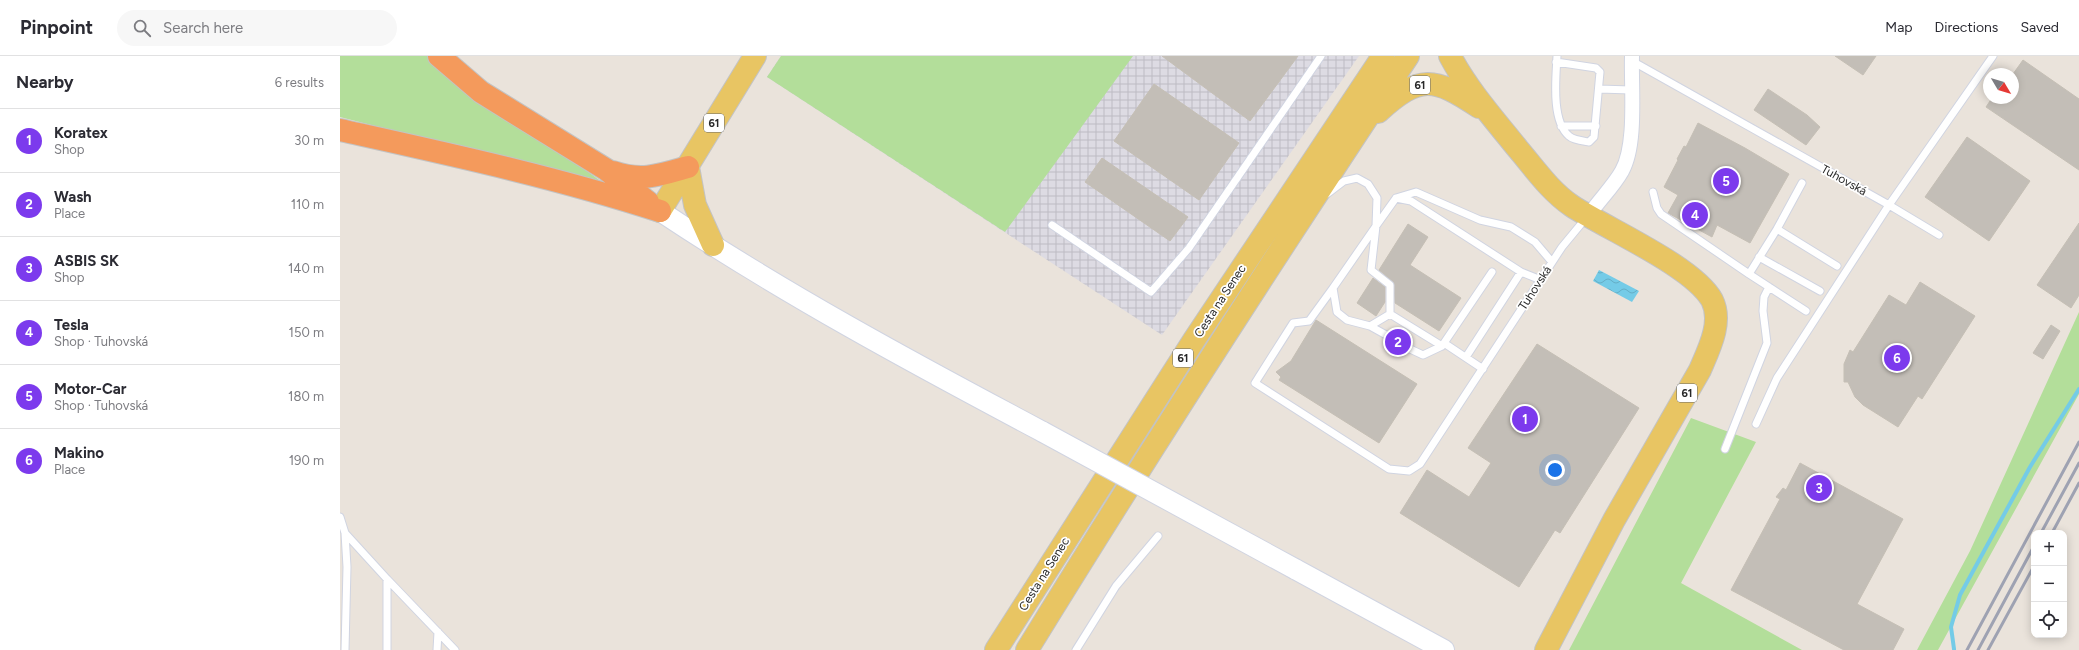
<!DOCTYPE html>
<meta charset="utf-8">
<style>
body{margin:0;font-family:Figtree,sans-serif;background:#f7f7f7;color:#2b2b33}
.controls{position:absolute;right:12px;bottom:12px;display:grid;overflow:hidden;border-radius:8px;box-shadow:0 2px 10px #0003}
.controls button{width:36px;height:36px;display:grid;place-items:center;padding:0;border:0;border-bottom:1px solid #e1e1e2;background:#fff;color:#2b2b33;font:20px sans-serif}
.compass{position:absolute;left:1643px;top:12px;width:36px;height:36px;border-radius:50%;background:#fff;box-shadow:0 2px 10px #0003;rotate:128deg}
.you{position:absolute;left:1215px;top:414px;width:14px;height:14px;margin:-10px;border:3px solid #fff;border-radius:50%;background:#1a73e8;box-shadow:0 0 0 6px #1a73e833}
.badge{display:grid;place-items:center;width:26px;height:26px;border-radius:50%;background:#7c3aed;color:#fff;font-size:13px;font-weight:700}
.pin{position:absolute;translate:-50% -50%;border:2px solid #fff;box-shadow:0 1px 4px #0006}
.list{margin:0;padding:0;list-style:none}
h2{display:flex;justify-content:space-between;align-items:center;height:52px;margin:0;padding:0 16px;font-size:17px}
h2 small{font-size:13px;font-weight:400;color:#7c7c81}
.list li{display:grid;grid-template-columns:26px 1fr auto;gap:12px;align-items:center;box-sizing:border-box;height:64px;padding:0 16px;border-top:1px solid #e1e1e2}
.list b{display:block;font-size:15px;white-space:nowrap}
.list p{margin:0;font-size:13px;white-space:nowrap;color:#7c7c81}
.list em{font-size:13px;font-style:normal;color:#7c7c81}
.icon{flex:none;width:22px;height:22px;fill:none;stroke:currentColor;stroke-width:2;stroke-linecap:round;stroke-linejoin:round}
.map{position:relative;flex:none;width:1739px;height:594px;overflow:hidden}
header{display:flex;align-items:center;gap:24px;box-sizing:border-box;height:56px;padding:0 20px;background:#fff;border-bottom:1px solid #e1e1e2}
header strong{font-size:19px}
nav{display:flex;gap:22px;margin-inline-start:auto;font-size:14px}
.search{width:280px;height:36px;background:#f7f7f7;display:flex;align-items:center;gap:10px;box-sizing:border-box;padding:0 14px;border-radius:22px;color:#7c7c81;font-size:15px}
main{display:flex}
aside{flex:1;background:#fff}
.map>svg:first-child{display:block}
</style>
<header>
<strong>Pinpoint</strong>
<div class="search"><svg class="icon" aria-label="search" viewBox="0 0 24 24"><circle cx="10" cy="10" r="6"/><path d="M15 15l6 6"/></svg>Search here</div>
<nav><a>Map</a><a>Directions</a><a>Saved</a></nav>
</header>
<main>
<aside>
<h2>Nearby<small>6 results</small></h2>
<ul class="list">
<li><span class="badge">1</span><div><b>Koratex</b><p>Shop</p></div><em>30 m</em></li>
<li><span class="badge">2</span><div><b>Wash</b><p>Place</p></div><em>110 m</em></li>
<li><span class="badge">3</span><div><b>ASBIS SK</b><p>Shop</p></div><em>140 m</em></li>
<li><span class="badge">4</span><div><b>Tesla</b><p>Shop · Tuhovská</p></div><em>150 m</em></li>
<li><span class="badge">5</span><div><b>Motor-Car</b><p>Shop · Tuhovská</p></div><em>180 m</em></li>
<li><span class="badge">6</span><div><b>Makino</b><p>Place</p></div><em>190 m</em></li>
</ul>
</aside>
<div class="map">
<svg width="1739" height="594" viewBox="0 0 1739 594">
<defs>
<pattern id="industrial-grid" width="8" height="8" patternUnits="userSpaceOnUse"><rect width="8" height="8" fill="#dddbe3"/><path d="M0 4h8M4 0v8" fill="none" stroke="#bebcc3"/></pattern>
<pattern id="water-waves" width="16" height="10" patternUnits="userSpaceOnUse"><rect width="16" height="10" fill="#74cbe7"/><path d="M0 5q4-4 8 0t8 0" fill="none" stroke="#64aec6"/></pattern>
</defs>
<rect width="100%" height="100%" fill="#eae3db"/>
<!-- industrial -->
<path fill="url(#industrial-grid)" d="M441,0H1019L822,279L427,21Z"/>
<!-- grass -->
<path fill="#b3de9a" d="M0,0H89L266,129L0,61Z
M441,0H793L665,176L427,21Z
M1739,256V338L1598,594H1577L1630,495Z
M1351,362L1416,386L1341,527L1462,594H1229Z"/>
<!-- water -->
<path fill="url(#water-waves)" d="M1259,214L1299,235L1292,246L1253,225Z"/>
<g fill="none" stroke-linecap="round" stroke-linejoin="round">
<!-- stream -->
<path stroke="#74cbe7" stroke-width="4" d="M1614,593L1611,571L1620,539L1690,411L1739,333"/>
</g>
<!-- building -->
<path fill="#c3beb7" stroke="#c5bfb5" d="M822,0H958L910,65Z
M1495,0H1536L1523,19Z
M1683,4L1739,43V114L1646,51L1652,42H1673V18Z
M814,28L899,87L859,144L774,85Z
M1428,33L1467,59L1480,71L1466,89L1414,54Z
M1358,67L1405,92L1449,118L1410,187L1377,169L1372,181L1328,157L1338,139L1324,131L1338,104L1337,103L1344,90L1346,91Z
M1627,81L1690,125L1649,185L1585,141Z
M762,102L848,161L830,185L745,126Z
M1739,167V239L1731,252L1697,229Z
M1068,168L1088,181L1070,209L1121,242L1099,275L1055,247L1054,227L1039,214Z
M1033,222L1045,231V246L1036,260L1017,247Z
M1580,226L1635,260L1582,343L1578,340L1558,371L1523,349L1515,341L1508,326H1504V308L1510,294L1513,296L1549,239L1566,249Z
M976,264L1077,328L1039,387L939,324L941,321L936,316L951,305Z
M1711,269L1720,275L1703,303L1693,297Z
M1051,276L1069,287L1063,290L1065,297L1045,284L1052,283Z
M1197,288L1299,352L1220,477L1215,474L1179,531L1060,457L1087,414L1129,441L1151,407L1128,392Z
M1460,407L1563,463L1517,548L1564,573L1553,594H1504L1391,534L1440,443L1436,441L1443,432L1446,434Z"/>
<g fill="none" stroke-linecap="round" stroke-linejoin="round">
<!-- lane casing -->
<g stroke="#d0d4e1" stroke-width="9">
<path id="lane" d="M1292,5L1549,149L1437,322L1416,368
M1216,6L1256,12L1260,16L1254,81L1249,86C1243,85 1233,84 1229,80C1211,65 1216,21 1217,0
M1259,33L1291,34
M1221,70H1256
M1313,136L1317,152L1321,158L1409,218L1437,173L1462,127
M987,138L1004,125L1017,122L1028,128L1037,142L1036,170L993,232L997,256L1007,264L1030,270L1050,258
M1056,142L1071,145L1181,216
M712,169L811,236L849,192L981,0
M1437,173L1497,210
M1599,179L1549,149L1653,0
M1419,201L1480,235
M1152,216L1102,290L1050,258V229L1031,214L1036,170L1056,142L1076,136L1140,164L1171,171L1195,186L1212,206
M1409,218L1466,255
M993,232L969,265L953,267L915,327L1049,413L1069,415L1080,408L1222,191L1246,162
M1030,270L1048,280
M1104,287L1143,313
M1068,292L1083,299L1102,290
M1126,301L1181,216L1201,224
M1385,393L1427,287L1423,255L1424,241L1429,231
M0,461L5,477L47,523L115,594
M5,594L7,511L5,477
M47,594V523
M97,594L98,576
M736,594L776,530L818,480"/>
</g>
<!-- street casing -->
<g stroke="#d0d4e1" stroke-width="16">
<path id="street" d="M1249,159C1259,144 1273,131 1282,115C1297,88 1291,32 1292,0"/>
</g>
<!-- secondary casing -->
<g stroke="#d0d4e1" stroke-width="22">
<path id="secondary" d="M320,155C443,237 573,307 703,376
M955,513L1104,594"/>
</g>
<!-- primary casing -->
<g stroke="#c3c3c3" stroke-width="24">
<path id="primary" d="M1110,0C1128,34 1154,63 1178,93C1195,113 1210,135 1232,150C1267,173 1353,210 1372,244C1383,266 1369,293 1360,314L1274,464L1206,594
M1038,56C1080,18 1094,21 1139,51
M348,111L355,149L373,189
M320,155L415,0
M656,594L854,284L1043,0
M687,594C810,394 938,196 1068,0"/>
</g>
<!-- highway casing -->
<g stroke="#c3c3c3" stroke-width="24">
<path id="highway" d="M99,0L141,36L267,114L308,146
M0,74C108,98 215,121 320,155
M273,116C302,126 320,119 348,111"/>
</g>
<!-- lane -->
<use href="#lane" stroke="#fff" stroke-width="7"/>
<!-- street -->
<use href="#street" stroke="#fff" stroke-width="14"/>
<!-- secondary -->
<use href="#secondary" stroke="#fff" stroke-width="20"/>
<!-- primary -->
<use href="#primary" stroke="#e8c563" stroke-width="22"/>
<!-- highway -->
<use href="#highway" stroke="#f49a5c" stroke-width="22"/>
<!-- rail -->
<path stroke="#9ea2b2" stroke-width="3" d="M1701,477L1739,407
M1712,477L1739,427
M1627,594L1739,386
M1638,594L1694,490
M1648,594L1694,510"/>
<!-- secondary-bridge casing -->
<g stroke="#d0d4e1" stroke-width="22" stroke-linecap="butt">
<path id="secondary-bridge" d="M703,376L955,513"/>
</g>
<!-- secondary-bridge -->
<use href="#secondary-bridge" stroke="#fff" stroke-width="20"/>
</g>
<g text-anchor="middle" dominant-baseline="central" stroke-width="3.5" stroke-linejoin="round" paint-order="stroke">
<!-- shield labels -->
<g fill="#fff" stroke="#696969" stroke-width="1">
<rect x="1070" y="20" width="20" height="18" rx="3"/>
<rect x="364" y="58" width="20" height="18" rx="3"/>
<rect x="833" y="293" width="20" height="18" rx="3"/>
<rect x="1337" y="328" width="20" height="18" rx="3"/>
</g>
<g font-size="11" font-weight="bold" fill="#292929">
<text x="1080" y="29">61</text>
<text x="374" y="67">61</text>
<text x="843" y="302">61</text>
<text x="1347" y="337">61</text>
</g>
<!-- street labels -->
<g font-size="12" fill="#292929" stroke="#fff">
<text transform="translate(1504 124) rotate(29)">Tuhovská</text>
<text transform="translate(1195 232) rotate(-57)">Tuhovská</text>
<text transform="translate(880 245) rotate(-57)">Cesta na Senec</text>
<text transform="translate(704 518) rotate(-58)">Cesta na Senec</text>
</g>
</g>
</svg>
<div class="controls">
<button>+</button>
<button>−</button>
<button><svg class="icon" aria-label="locate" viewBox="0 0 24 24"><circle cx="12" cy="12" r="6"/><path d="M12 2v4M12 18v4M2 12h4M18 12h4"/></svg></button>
</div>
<svg class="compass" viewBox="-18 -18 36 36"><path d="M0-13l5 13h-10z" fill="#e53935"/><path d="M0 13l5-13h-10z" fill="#7c7c81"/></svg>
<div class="you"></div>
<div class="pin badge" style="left:1185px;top:363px">1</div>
<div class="pin badge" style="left:1058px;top:286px">2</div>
<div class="pin badge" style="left:1479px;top:432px">3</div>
<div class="pin badge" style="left:1355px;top:159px">4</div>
<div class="pin badge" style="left:1386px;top:125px">5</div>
<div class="pin badge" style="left:1557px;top:302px">6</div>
</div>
</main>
